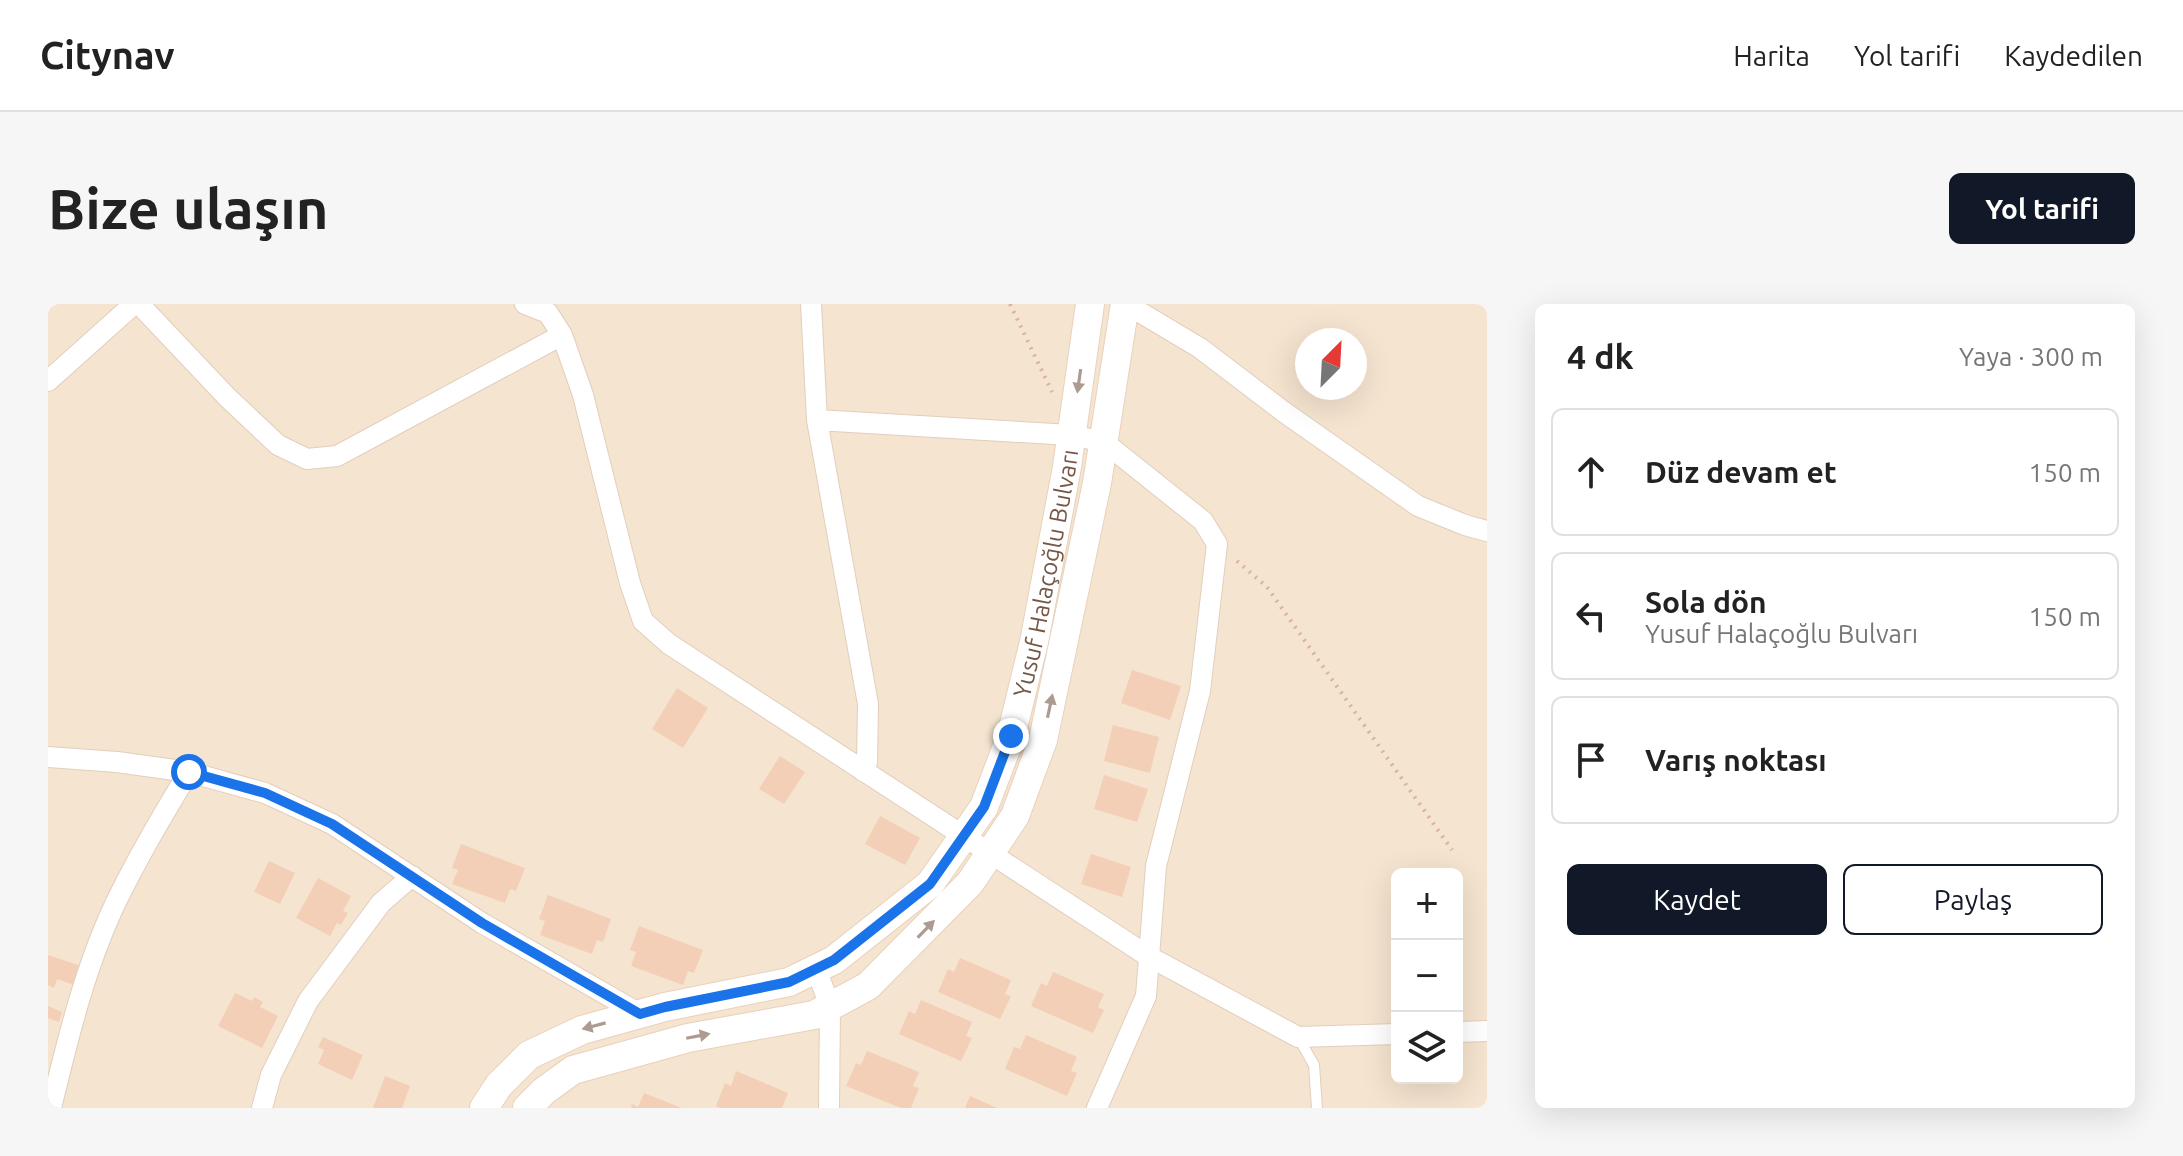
<!DOCTYPE html>
<html lang="tr">
<meta charset="utf-8">
<style>
body{margin:0;font-family:Ubuntu,sans-serif;background:#f6f6f6;color:#222}
.controls{position:absolute;right:24px;bottom:24px;display:grid;overflow:hidden;border-radius:12px;box-shadow:0 8px 32px #0002}
.controls button{width:72px;height:72px;display:grid;place-items:center;padding:0;border:0;border-bottom:2px solid #e0e0e0;background:#fff;color:#222;font:40px sans-serif}
.compass{position:absolute;left:1247px;top:24px;width:72px;height:72px;border-radius:50%;background:#fff;box-shadow:0 8px 32px #0002;rotate:24deg}
.stop{position:absolute;width:24px;height:24px;margin:-18px;border:6px solid #1a73e8;border-radius:50%;background:#fff}
.stop.end{background:#1a73e8;border-color:#fff;box-shadow:0 2px 8px #0008}
.list{margin:0;padding:0;list-style:none}
h2{display:flex;justify-content:space-between;align-items:center;height:104px;margin:0;padding:0 32px;font-size:34px}
h2 small{font-size:26px;font-weight:400;color:#767676}
.list li{display:grid;grid-template-columns:52px 1fr auto;gap:24px;align-items:center;box-sizing:border-box;height:128px;margin:0 16px 16px;padding:0 16px;border:2px solid #e0e0e0;border-radius:12px}
.list b{display:block;font-size:30px;white-space:nowrap}
.list p{margin:0;font-size:26px;white-space:nowrap;color:#767676}
.list em{font-size:26px;font-style:normal;color:#767676}
.actions{display:flex;gap:16px;padding:24px 32px}
.actions a{flex:1;padding:18px 0;border:2px solid #111827;border-radius:12px;text-align:center;font-size:28px;color:#111827}
.actions .main{background:#111827;color:#fff}
.icon{flex:none;width:44px;height:44px;fill:none;stroke:currentColor;stroke-width:2;stroke-linecap:round;stroke-linejoin:round}
.map{position:relative;flex:none;width:1439px;height:804px;overflow:hidden;border-radius:12px}
header{display:flex;align-items:center;gap:48px;box-sizing:border-box;height:112px;padding:0 40px;background:#fff;border-bottom:2px solid #e0e0e0}
header strong{font-size:38px}
nav{display:flex;gap:44px;margin-inline-start:auto;font-size:28px}
.intro{display:flex;align-items:center;justify-content:space-between;box-sizing:border-box;height:192px;padding:0 48px}
h1{margin:0;font-size:56px}
.button{padding:20px 36px;border-radius:12px;background:#111827;color:#fff;font-size:28px;font-weight:700}
main{display:flex;gap:48px;padding:0 48px}
aside{flex:1;background:#fff;border-radius:12px;box-shadow:0 8px 32px #0002}
.map>svg:first-child{display:block}
</style>
<header>
<strong>Citynav</strong>
<nav><a>Harita</a><a>Yol tarifi</a><a>Kaydedilen</a></nav>
</header>
<div class="intro"><h1>Bize ulaşın</h1><a class="button">Yol tarifi</a></div>
<main>
<div class="map">
<svg width="1439" height="804" viewBox="0 0 1439 804">
<rect width="100%" height="100%" fill="#fdf2e1"/>
<!-- residential -->
<path fill="#f5e4cf" fill-rule="evenodd" d="M0,0H1439V804H0ZM1259,36H1307V84H1259ZM1349,570H1409V774H1349Z"/>
<!-- building -->
<path fill="#f4cfb7" d="M1084,366L1133,382L1122,416L1073,399Z
M629,384L660,404L635,444L604,425Z
M1065,421L1111,433L1102,469L1056,457Z
M732,452L757,468L736,500L711,485Z
M1056,471L1100,485L1089,518L1046,505Z
M832,512L872,534L857,561L817,540Z
M413,540L477,564L468,587L462,585L457,599L404,580L410,566L404,564Z
M1043,550L1083,563L1074,593L1033,580Z
M221,557L247,569L232,600L206,588Z
M270,574L303,592L295,607L300,609L293,621L289,619L282,632L248,614Z
M500,591L563,615L555,638L549,636L544,650L492,631L497,617L491,615Z
M591,622L655,646L646,669L640,667L635,681L583,662L588,648L582,646Z
M0,651L33,662L26,681L9,675L6,684L0,681Z
M912,654L963,676L957,690L963,692L952,715L890,688L900,665L906,668Z
M1005,668L1056,690L1050,703L1056,706L1045,729L983,702L993,679L999,682Z
M187,689L204,697L206,693L215,698L212,703L230,712L214,744L170,722Z
M873,696L924,718L918,732L924,734L913,757L851,730L861,707L867,710Z
M0,702L14,708L11,718L0,714Z
M978,731L1029,753L1023,767L1029,769L1019,792L957,765L966,743L972,745Z
M275,733L315,751L304,776L270,760L276,746L270,743Z
M819,747L871,768L865,782L871,784L863,804H853L798,782L808,759L813,761Z
M688,767L740,789L734,804H672L668,802L677,779L683,782Z
M337,772L362,782L354,804H325Z
M596,789L634,804H583L584,800L590,803Z
M922,792L949,804H917Z"/>
<g fill="none" stroke-linecap="round" stroke-linejoin="round">
<!-- lane casing -->
<g stroke="#e2cebc" stroke-width="12">
<path id="lane" d="M1250,733L1266,761L1269,804"/>
</g>
<!-- street casing -->
<g stroke="#e2cebc" stroke-width="22">
<path id="street" d="M91,0L179,93L230,141L259,155L289,152L514,31
M477,0L500,9L514,31L535,91L582,279L595,317L621,340L1100,652L1250,733L1349,730
M763,0L769,116L820,400L819,458L815,467
M1078,0L1152,44L1236,108L1370,202L1417,221L1439,227
M0,77L86,0
M769,116L1023,131L1056,138L1155,217L1169,240L1152,387L1108,562L1098,692L1049,804
M0,453L69,458L141,468L217,489L284,520L434,619L592,710
M768,665L782,702L781,804
M1409,728L1439,727
M3,804C20,734 37,663 68,598C90,553 115,510 141,468
M214,804L223,771L260,697L333,599L364,572"/>
</g>
<!-- secondary casing -->
<g stroke="#e9d1bc" stroke-width="30">
<g id="secondary">
<path id="s1" d="M436,804L451,781L481,751L534,726L617,703L741,678L786,656L882,580L936,503L963,432L986,338L1019,163L1042,0"/>
<path d="M479,804L496,787L525,766L640,734L766,711L820,682L922,579L967,512L995,436L1049,179L1077,0"/>
</g>
</g>
<!-- path -->
<path stroke="#d9b39a" stroke-width="4" stroke-dasharray="2 6" stroke-linecap="butt" d="M962,0L1004,88
M1189,257L1219,283L1404,546"/>
<!-- lane -->
<use href="#lane" stroke="#fff" stroke-width="10"/>
<!-- street -->
<use href="#street" stroke="#fff" stroke-width="20"/>
<!-- secondary -->
<use href="#secondary" stroke="#fff" stroke-width="28"/>
</g>
<!-- one-way arrows -->
<defs><path id="oneway-solid" d="M-6-.8H1V-3.2L6.5 0L1 3.2V.8H-6Z" transform="scale(2)"/></defs>
<g fill="#ad9a91">
<use href="#oneway-solid" transform="translate(1031 77) rotate(98)"/>
<use href="#oneway-solid" transform="translate(1002 402) rotate(-78)"/>
<use href="#oneway-solid" transform="translate(878 625) rotate(-46)"/>
<use href="#oneway-solid" transform="translate(546 722) rotate(165)"/>
<use href="#oneway-solid" transform="translate(650 732) rotate(-11)"/>
</g>
<g fill="none" stroke-linecap="round" stroke-linejoin="round">
<!-- route -->
<path stroke="#1a73e8" stroke-width="10" d="M141,468L217,489L284,520L434,619L592,710L617,703L741,678L786,656L882,580L936,503L963,432"/>
</g>
<g text-anchor="middle" dominant-baseline="central" stroke-width="7" stroke-linejoin="round" paint-order="stroke">
<!-- street labels -->
<g font-size="24" fill="#765747" stroke="#fff6e8">
<text stroke="none"><textPath href="#s1" startOffset="850">Yusuf Halaçoğlu Bulvarı</textPath></text>
</g>
</g>
</svg>
<div class="controls">
<button>+</button>
<button>−</button>
<button><svg class="icon" aria-label="layers" viewBox="0 0 24 24"><path d="M12 4l9 5-9 5-9-5zM3 14l9 5 9-5"/></svg></button>
</div>
<svg class="compass" viewBox="-18 -18 36 36"><path d="M0-13l5 13h-10z" fill="#e53935"/><path d="M0 13l5-13h-10z" fill="#767676"/></svg>
<div class="stop" style="left:141px;top:468px"></div>
<div class="stop end" style="left:963px;top:432px"></div>
</div>
<aside>
<h2>4 dk<small>Yaya · 300 m</small></h2>
<ul class="list">
<li><svg class="icon" aria-label="ahead" viewBox="0 0 24 24"><path d="M12 20V5M6 11l6-6 6 6"/></svg><div><b>Düz devam et</b></div><em>150 m</em></li>
<li><svg class="icon" aria-label="left" viewBox="0 0 24 24"><path d="M17 20v-9H6M10 6l-5 5 5 5"/></svg><div><b>Sola dön</b><p>Yusuf Halaçoğlu Bulvarı</p></div><em>150 m</em></li>
<li><svg class="icon" aria-label="arrive" viewBox="0 0 24 24"><path d="M6 21V4h12l-3 4 3 4H6"/></svg><div><b>Varış noktası</b></div></li>
</ul>
<div class="actions"><a class="main">Kaydet</a><a>Paylaş</a></div>
</aside>
</main>
